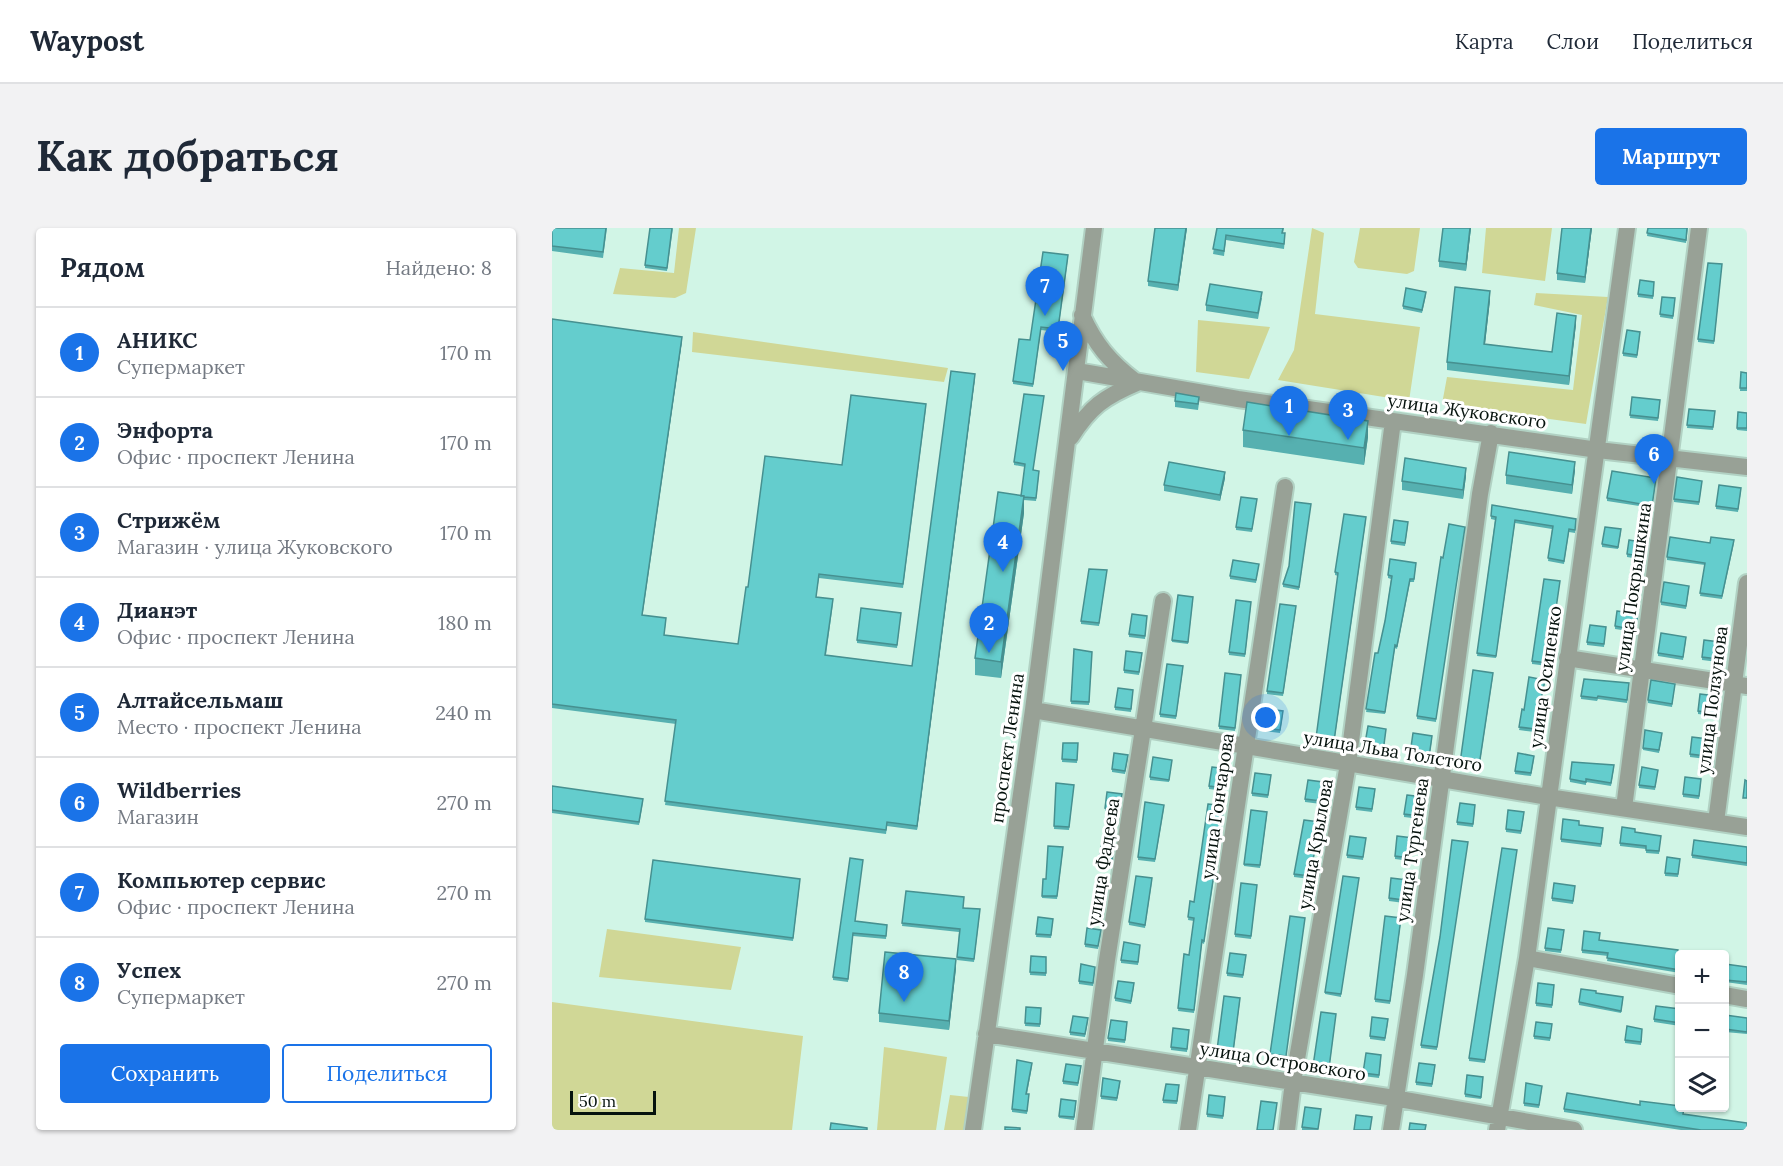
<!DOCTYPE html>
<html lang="ru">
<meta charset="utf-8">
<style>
body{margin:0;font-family:Lora,serif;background:#f2f2f3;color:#1f2937}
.controls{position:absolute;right:18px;bottom:18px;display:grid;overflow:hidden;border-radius:6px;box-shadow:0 2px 4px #0004}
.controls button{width:54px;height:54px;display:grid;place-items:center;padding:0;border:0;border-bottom:2px solid #e0e1e3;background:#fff;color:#1f2937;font:30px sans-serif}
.scale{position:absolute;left:18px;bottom:15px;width:86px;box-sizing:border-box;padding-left:6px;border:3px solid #06130e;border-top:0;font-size:16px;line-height:21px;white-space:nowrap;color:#06130e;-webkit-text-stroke:4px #fff;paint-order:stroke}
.you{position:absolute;left:714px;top:490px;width:21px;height:21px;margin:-15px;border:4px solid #fff;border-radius:50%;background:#1a73e8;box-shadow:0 0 0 9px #1a73e833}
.badge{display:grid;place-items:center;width:39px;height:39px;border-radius:50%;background:#1a73e8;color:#fff;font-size:20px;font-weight:700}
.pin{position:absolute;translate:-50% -50px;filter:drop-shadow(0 2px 3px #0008)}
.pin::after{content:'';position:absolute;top:32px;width:21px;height:18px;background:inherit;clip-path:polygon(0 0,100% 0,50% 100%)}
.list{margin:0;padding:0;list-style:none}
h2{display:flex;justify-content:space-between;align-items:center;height:78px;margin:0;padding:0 24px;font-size:26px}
h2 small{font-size:20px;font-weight:400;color:#747a83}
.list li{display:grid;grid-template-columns:39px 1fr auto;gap:18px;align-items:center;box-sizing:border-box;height:90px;padding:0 24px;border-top:2px solid #e0e1e3}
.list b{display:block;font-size:22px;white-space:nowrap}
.list p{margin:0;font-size:20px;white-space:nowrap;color:#747a83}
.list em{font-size:20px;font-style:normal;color:#747a83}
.actions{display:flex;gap:12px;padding:18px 24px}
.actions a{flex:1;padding:14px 0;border:2px solid #1a73e8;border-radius:6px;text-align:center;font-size:21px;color:#1a73e8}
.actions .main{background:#1a73e8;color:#fff}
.icon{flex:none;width:33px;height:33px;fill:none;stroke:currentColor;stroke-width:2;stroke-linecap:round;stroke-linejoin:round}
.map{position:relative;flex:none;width:1195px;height:902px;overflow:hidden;border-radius:6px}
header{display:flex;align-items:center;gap:36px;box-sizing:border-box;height:84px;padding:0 30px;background:#fff;border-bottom:2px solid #e0e1e3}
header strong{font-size:28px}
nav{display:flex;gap:33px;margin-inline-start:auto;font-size:21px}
.intro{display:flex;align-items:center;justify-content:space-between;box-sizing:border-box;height:144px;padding:0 36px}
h1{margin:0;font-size:42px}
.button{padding:15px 27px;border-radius:6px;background:#1a73e8;color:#fff;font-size:21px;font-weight:700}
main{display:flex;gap:36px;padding:0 36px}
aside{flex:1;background:#fff;border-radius:6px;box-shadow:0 2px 4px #0004}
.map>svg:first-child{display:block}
</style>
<header>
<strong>Waypost</strong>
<nav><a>Карта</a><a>Слои</a><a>Поделиться</a></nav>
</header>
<div class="intro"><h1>Как добраться</h1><a class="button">Маршрут</a></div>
<main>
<aside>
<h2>Рядом<small>Найдено: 8</small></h2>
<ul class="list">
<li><span class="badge">1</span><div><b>АНИКС</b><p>Супермаркет</p></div><em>170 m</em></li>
<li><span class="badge">2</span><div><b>Энфорта</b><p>Офис · проспект Ленина</p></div><em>170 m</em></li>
<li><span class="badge">3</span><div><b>Стрижём</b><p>Магазин · улица Жуковского</p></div><em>170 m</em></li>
<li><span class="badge">4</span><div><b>Дианэт</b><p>Офис · проспект Ленина</p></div><em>180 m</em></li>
<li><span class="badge">5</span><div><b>Алтайсельмаш</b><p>Место · проспект Ленина</p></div><em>240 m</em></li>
<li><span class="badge">6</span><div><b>Wildberries</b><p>Магазин</p></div><em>270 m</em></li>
<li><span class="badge">7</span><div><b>Компьютер сервис</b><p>Офис · проспект Ленина</p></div><em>270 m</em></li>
<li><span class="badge">8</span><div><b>Успех</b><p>Супермаркет</p></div><em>270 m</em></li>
</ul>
<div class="actions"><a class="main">Сохранить</a><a>Поделиться</a></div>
</aside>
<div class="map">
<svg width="1195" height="902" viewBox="0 0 1195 902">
<rect width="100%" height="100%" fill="#d1f5e6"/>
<!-- green -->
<path fill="#d0d796" d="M127,0H144L134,65L123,70L61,66L68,40L122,45Z
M760,0L772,5L763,86L868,99L857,173L726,152L742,122Z
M808,0H868L862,43L855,46L806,40L802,34Z
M934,0H1000L993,53L930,45Z
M984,65L1056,69L1034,196L890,176L895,149L1021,162L1030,87L982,77Z
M646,92L718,99L697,151L644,144Z
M141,104L396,140L392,154L140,124Z
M55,701L189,719L179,762L47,749Z
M0,774L251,808L240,902H0Z
M332,819L395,829L384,902H325Z
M398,867L417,869L412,902H392Z"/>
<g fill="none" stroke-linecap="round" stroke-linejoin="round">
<!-- minor casing -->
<g stroke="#b1d1c3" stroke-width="20">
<path id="minor" d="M530,87C543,116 558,134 583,153
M525,143L686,171L1046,222L1195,239
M519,209C538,179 552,169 585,155
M1015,430L1195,458
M481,482L996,569L1195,599
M1072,580L1147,0
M1164,594L1195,355
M975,730L1128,758
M1172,767L1195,771
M434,806L836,869L1022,902
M421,902L481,482L542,0
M532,902L555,732L611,373
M636,902L733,259
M735,902L741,854L796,536L841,193
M839,902L863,747L928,266L939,205
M945,902L975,730L1075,0"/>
</g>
<!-- minor -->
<use href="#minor" stroke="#98a196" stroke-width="16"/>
</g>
<!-- wall -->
<path fill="#56b0b0" d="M0,0H55L51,30L0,23Z
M121,0L115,43L93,40V37Z
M635,0L626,63L596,58V53Z
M665,0H732L731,5L733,10L732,21L674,12L672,28L661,26Z
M919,0L914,43L887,39V33Z
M1040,0L1033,55L1005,52V45Z
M1096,0H1136L1134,15L1095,8Z
M516,30L506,104L489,102L481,159L461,156V153L478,112Z
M1170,36L1162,116L1146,114V111Z
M1102,54L1101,71L1086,69V66Z
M874,67L870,85L851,81V78Z
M1110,69L1123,70L1121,91L1108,89Z
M710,70L706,91L654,83V77Z
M938,72L933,116L1000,124L1024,96L1017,157L895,142V134Z
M0,91L130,113L90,387L114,394L112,407L186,416L196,359L290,237L374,180L351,360L267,350L264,369L281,375L274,427L360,438L423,150L365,602L335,598L334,606L113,577L124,496L0,480Z
M1088,107L1085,130L1071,128V125Z
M1189,144L1195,145V163H1188Z
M472,166L482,242L487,246L484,273L472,272V285L449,450L423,447V430L469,268L473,239L462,237V234Z
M1080,169L1108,172L1106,193L1078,190Z
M623,173L647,175L646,182L623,179Z
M1137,181L1163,183L1161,202L1135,200Z
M1186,184L1195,185V203L1185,202Z
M691,202L816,209L812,237L691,219Z
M1023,242L1020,266L954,256V247Z
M914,248L911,271L850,262V253Z
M673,250L668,273L612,263V257Z
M1104,253L1100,280L1055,273V270Z
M1150,253L1147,277L1122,274V271Z
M1189,263L1186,284L1164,281V278Z
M705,271L700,304L684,302V299Z
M759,276L747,362L731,359V356Z
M939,288L1024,291L1023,305L1017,304L1012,336L996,333L1000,301L963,295L944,430L925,428L943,292L939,291Z
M814,292L782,516L764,513L786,348L783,347V344Z
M856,297L853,318L839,316V313Z
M1069,304L1066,321L1050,319V316Z
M1158,315H1182L1170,371L1148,368L1153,337L1115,332V329Z
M1095,318L1093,332L1075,329V326Z
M891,330L884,494L865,491V488Z
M864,335L862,354H858L845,421L843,420L833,486L814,484L833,393L839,351L836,350V347Z
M707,336L704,355L678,351V348Z
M555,342L547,398L529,396V393Z
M1008,353L996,438L980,436V433Z
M1137,361L1134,381L1109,377V374Z
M641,371L636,416L620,414V412Z
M699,377L693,429L677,427V424Z
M744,381L731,468L715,466V463Z
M349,385L345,420L305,415V412Z
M595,388L593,411L577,409V406Z
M1086,389L1083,404L1063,401V398Z
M1054,399L1052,419L1035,417V414Z
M1134,412L1131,432L1106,428V425Z
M1168,414L1166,434L1150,432V429Z
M522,421L540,424L537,477L519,476Z
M590,428L587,447L572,445V442Z
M631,441L624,491L608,489V486Z
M941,448L927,541L908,538V535Z
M689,450L683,503L667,501V498Z
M993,454L983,504L967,502L972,482Z
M1077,455L1075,475L1046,471L1045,473L1029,471V468Z
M1123,456L1120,479L1096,475V472Z
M581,462L579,484L563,482V479Z
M1164,468L1162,488L1146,486V483Z
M731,486L728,505L713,503V500Z
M834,501L831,527L812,524V521Z
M1110,508L1107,525L1091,522V520Z
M880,511L877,532L858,529V526Z
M1156,514L1154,531L1138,529V526Z
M511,515H526L525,535L510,534Z
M576,530L573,546L560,544V541Z
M982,531L979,548L963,546V543Z
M620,532L617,554L598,552V549Z
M1062,540L1059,558L1034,554V557L1018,554V551Z
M1106,542L1103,562L1087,560V557Z
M676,544L673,563L657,561V558Z
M719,547L716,570L700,568V565Z
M1149,554L1147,571L1131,569V566Z
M504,555L522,557L517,602L502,601Z
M771,557L769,576L753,574V571Z
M0,558L91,574L87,597L0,585Z
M823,564L820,584L804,582V579Z
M570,566L567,585L553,583V580Z
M871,569L868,591L852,589V586Z
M612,580L603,634L586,632V629Z
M923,580L921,599L905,597V594Z
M672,581L652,716L650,715L642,785L626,783L632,726L637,727L642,693L636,692L638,673L642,674Z
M715,587L708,640L692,638V636Z
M972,587L969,606L954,604V601Z
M768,597L758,651L742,649V646Z
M1027,597L1051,603L1049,619L1009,614V611Z
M1083,604L1109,608L1107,626L1094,625V621L1068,618V615Z
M814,610L811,632L795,630V627Z
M861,610L858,633L843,631V628Z
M562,615L560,635L547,633V630Z
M1195,619V638L1140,630V627Z
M950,620L933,835L917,833V830Z
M511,622L505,671L490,670L491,651H494Z
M1128,631L1126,649L1113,648V645Z
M791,648L789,769L773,766V764Z
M600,653L593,700L577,697V694Z
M248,654L241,713L93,694V691Z
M855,655L852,675L837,673V670Z
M705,657L699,711L683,709V706Z
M1023,658L1021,676L1000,673V670Z
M556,661L553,677L541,675V672Z
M354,663L428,684L422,734L405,732L407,704L350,698Z
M738,688L734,831L718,829V826Z
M486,689L501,691L499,710L484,709Z
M303,693L335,697L334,711L301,708L296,754L281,752V749Z
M849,693L838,776L823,774V771Z
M1012,702L1009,725L993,723V720Z
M549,705L546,721L533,719V716Z
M888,709L885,822L869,820V817Z
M1047,712L1128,727V745L1055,733L1056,728L1030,725V722Z
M588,717L586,737L569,735V732Z
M694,727L691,750L675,748V745Z
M479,728L494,729V748L478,747Z
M1173,736L1195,739V757L1173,754Z
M404,740L397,802L327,794V785Z
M543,742L541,758L527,756V753Z
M582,758L579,776L563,773V770Z
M1002,760L1000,780L984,778V775Z
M1044,765L1071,772L1069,785L1027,777V774Z
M688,773L681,827L665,825V822Z
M474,779L489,780L488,799L473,798Z
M1128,781V798L1102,794V791Z
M784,786L777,843L761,841V838Z
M1173,787L1195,790V806L1173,804Z
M536,793L533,809L518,807V804Z
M575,794L573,815L556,813V810Z
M836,794L833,813L818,811V808Z
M1000,796L998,813L982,811V808Z
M637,802L635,824L619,822V819Z
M1090,803L1089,817L1073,815V812Z
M829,830L827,850L811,848V845Z
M480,838L475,866H477L475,886L460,884V881Z
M883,840L880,859L864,857V854Z
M529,841L526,858L511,856V853Z
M931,852L929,871L913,869V866Z
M568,856L565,873L549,871V868Z
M627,860L625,876L611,875V872Z
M990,860L987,880L972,878V875Z
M673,869L671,891L655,889V886Z
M524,876L522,892L507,890V888Z
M769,881L766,902H750V899Z
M1012,881L1131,886L1195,902H1129L1012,884Z"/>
<!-- shaded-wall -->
<path fill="#469090" d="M634,0H635L626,63V57Z
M918,0H919L914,43V36Z
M1039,0H1040L1033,55V49Z
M938,63V72L932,125V116Z
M1024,88V96L1017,157V148Z
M130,109V113L90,391V387Z
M423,146V150L365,602V598Z
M816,193V209L812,237V220Z
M1023,234V242L1020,266V257Z
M914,240V248L911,271V262Z
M673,244V250L668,273V267Z
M472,268V285L449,450V434Z
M404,731V740L397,802V793Z"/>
<!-- building -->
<path fill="#64cdcd" stroke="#469090" stroke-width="1.5" d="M0,0H54L51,24L0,18Z
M98,0H120L115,40L93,37Z
M603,0H634L626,57L596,53Z
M665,0H731L730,5H733L732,16L674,7L672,23L661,21Z
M891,0H918L914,36L887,33Z
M1010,0H1039L1033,49L1005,45Z
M1096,0H1135L1134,12L1095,5Z
M491,24L516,27L506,101L489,99L481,156L461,153L467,111L478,112Z
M1156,35L1170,36L1162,113L1146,111Z
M1088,52L1102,54L1101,68L1086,66Z
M658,56L710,64L706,85L654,77Z
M903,59L938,63L932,116L1000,124L1005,85L1024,88L1017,148L895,134Z
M854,60L874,64L870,82L851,78Z
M1110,69L1123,70L1121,88L1108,86Z
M0,91L130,109L90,387L114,390L112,407L186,416L194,359H196L213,228L290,237L299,167L374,176L351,356L267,346L264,369L281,371L273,427L360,438L399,143L423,146L365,598L335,594L334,602L113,573L124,492L0,476Z
M1075,102L1088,104L1085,127L1071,125Z
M1189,144L1195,145V160H1188Z
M624,165L647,169L646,176L623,173Z
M472,166L492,168L481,242L487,243L484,270L472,269V268H469L473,236L462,234Z
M1080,169L1108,172L1106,190L1078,187Z
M695,174L816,193L812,220L691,202Z
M1137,181L1163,183L1161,199L1135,197Z
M1186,184L1195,185V200H1185Z
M957,224L1023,234L1020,257L954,247Z
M853,230L914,240L911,262L850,253Z
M617,234L673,244L668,267L612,257Z
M1060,243L1104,250L1100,278L1055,270Z
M1125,249L1150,253L1147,274L1122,271Z
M1167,257L1189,260L1186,281L1164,278Z
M446,264L472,268L449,434L423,430Z
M689,269L705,271L700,301L684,299Z
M743,274L759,276L747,359L731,356L737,338Z
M940,277L1024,291L1023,302L1017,301L1012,333L996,330L1001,298L963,292L944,428L925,425L944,289L939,288Z
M792,286L814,289L782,513L764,510L786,345L783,344Z
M842,292L856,294L853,315L839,313Z
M897,296L913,299L884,491L865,488L889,329L891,330Z
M1053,299L1069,301L1066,319L1050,316Z
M1118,309L1158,315L1159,309L1182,312L1170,368L1148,365L1153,335L1115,329Z
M1077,312L1095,315L1093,329L1075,326Z
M838,331L864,335L862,351H858L845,418L843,417L833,484L814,481L823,425H826L833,393L840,348L836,347Z
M681,332L707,336L704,352L678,348Z
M537,341L555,342L547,395L529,393Z
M992,351L1008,353L996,435L980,433Z
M1112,354L1137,358L1134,378L1109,374Z
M626,367L641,369L636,414L620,412Z
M684,372L699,374L693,426L677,424Z
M728,376L744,378L731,465L715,463Z
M309,380L349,385L345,417L305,412Z
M1065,383L1086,386L1083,402L1063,398Z
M580,386L595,388L593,408L577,406Z
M1038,397L1054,399L1052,416L1035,414Z
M1109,405L1134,409L1131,429L1106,425Z
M1152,412L1168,414L1166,431L1150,429Z
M522,421L540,424L537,474L519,473Z
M574,423L590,425L587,444L572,442Z
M615,436L631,438L624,488L608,486Z
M921,442L941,445L927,538L908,535Z
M673,445L689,447L683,500L667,498Z
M977,449L993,452L983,501L967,499L970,481L972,482Z
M1032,451L1077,455L1075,472L1046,468L1045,470L1029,468Z
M1099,452L1123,456L1120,476L1096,472Z
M566,460L581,462L579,481L563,479Z
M1148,466L1164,468L1162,485L1146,483Z
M715,481L731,483L728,502L713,500Z
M816,498L834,501L831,524L812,521Z
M1093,502L1110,505L1107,522L1091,520Z
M861,505L880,508L877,529L858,526Z
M1140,509L1156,511L1154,528L1138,526Z
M511,515H526L525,532L510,531Z
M562,525L576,527L573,543L560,541Z
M966,525L982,528L979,545L963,543Z
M601,529L620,532L617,552L598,549Z
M1020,534L1062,537L1059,555L1034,551V554L1018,551Z
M660,539L676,541L673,560L657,558Z
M1090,539L1106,542L1103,559L1087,557Z
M703,545L719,547L716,567L700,565Z
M1133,549L1149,551L1147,568L1131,566Z
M756,552L771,554L769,573L753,571Z
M1193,552L1195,553V570H1191Z
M504,555L522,557L517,599L502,598Z
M0,558L91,571L87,594L0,582Z
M807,559L823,561L820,581L804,579Z
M555,564L570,566L567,582L553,580Z
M855,567L871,569L868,588L852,586Z
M593,574L612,577L603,631L586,629Z
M908,575L923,577L921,596L905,594Z
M656,576L672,578L652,713L650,712L642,782L626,780L632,726L637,727L642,690L636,689L638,673L642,674Z
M699,582L715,584L708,637L692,636Z
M956,582L972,584L969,603L954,601Z
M1011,591L1027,593V597L1051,600L1049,616L1009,611Z
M752,592L768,594L758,648L742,646Z
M1070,599L1083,601V604L1109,608L1107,623L1094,622V618L1068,615Z
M798,608L814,610L811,629L795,627Z
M845,608L861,610L858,630L843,628Z
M900,612L916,614L885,819L869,817L888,709Z
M1142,612L1195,619V635L1140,627Z
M550,614L562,615L560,632L547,630Z
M496,618L511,619L505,668H490L491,651H494Z
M950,620L965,622L933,832L917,830Z
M1115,629L1128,631L1126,646L1113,645Z
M298,630L311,632L303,693L335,697L334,708L301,705L296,751L281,749Z
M101,632L248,651L241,710L93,691Z
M584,648L600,650L593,697L577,694Z
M791,648L807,650L789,766L773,764Z
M839,650L855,652L852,672L837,670Z
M689,655L705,657L699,708L683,706Z
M1002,655L1023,658L1021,673L1000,670Z
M544,656L556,658L553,674L541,672Z
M354,663L412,669L411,680L428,681L422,731L405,729L408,701L350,695Z
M738,688L753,690L734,828L718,826Z
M833,688L849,690L838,773L823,771Z
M486,689L501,691L499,707L484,706Z
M535,700L549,702L546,718L533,716Z
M996,700L1012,702L1009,722L993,720Z
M1032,703L1048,705L1047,712L1126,722V727H1128V742L1055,730L1056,725L1030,722Z
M572,714L588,717L586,734L569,732Z
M333,724L404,731L397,793L327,785Z
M678,725L694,727L691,747L675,745Z
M479,728L494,729V745L478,744Z
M529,736L543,739L541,755L527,753Z
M1173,736L1195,739V754L1173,752Z
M566,753L582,755L579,773L563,770Z
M986,755L1002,757L1000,777L984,775Z
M1029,761L1044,763V765L1071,769L1069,783L1027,774Z
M672,768L688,770L681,824L665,822Z
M1104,778L1128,781V795L1102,791Z
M474,779L489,780L488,796L473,795Z
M769,784L784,786L777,840L761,838Z
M1173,787L1195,790V804L1173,801Z
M521,788L536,790L533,806L518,804Z
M820,789L836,791L833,810L818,808Z
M559,792L575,794L573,812L556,810Z
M984,794L1000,796L998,810L982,808Z
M1075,798L1090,801L1089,814L1073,812Z
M621,800L637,802L635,821L619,819Z
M814,825L829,827L827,847L811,845Z
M465,832L480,835L474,866H477L475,883L460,881Z
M867,835L883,837L880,856L864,854Z
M514,836L529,838L526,855L511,853Z
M915,847L931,849L929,869L913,866Z
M551,850L568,853L565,870L549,868Z
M974,855L990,858L987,877L972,875Z
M614,856L627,857L625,873L611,872Z
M1015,865L1088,877V873L1128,878V879H1132L1131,886L1195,895V902H1149L1012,881Z
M657,867L673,869L671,888L655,886Z
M509,871L524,873L522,889L507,888Z
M709,873L725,875L721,902H705Z
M753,879L769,881L766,901L750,899Z
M804,887L820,889L818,902H802Z
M279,895L315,900V902H278Z
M858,895L874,897L873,902H857Z
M453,899L468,900V902H453Z"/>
<g text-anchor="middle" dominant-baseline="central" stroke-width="6" stroke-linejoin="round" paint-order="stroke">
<!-- street labels -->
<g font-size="18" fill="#06130e" stroke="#fff">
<text transform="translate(915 183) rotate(8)">улица Жуковского</text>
<text transform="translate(1081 359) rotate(-82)">улица Покрышкина</text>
<text transform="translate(993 449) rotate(-82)">улица Осипенко</text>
<text transform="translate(1160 472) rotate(-83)">улица Ползунова</text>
<text transform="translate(455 520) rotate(-82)">проспект Ленина</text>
<text transform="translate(841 523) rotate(9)">улица Льва Толстого</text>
<text transform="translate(665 578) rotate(-82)">улица Гончарова</text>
<text transform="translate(763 616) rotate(-80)">улица Крылова</text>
<text transform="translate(860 622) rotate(-82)">улица Тургенева</text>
<text transform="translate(551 634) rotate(-81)">улица Фадеева</text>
<text transform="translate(731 833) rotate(9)">улица Островского</text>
</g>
</g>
</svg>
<div class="controls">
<button>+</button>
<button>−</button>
<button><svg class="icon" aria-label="layers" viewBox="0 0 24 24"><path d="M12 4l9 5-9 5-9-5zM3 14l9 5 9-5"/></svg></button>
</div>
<div class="scale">50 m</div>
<div class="you"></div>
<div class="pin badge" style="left:737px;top:208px">1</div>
<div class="pin badge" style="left:437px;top:425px">2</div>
<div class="pin badge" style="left:796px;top:212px">3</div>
<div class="pin badge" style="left:451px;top:344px">4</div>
<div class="pin badge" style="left:511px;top:143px">5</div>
<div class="pin badge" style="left:1102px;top:256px">6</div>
<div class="pin badge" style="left:493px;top:88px">7</div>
<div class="pin badge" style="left:352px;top:774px">8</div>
</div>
</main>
